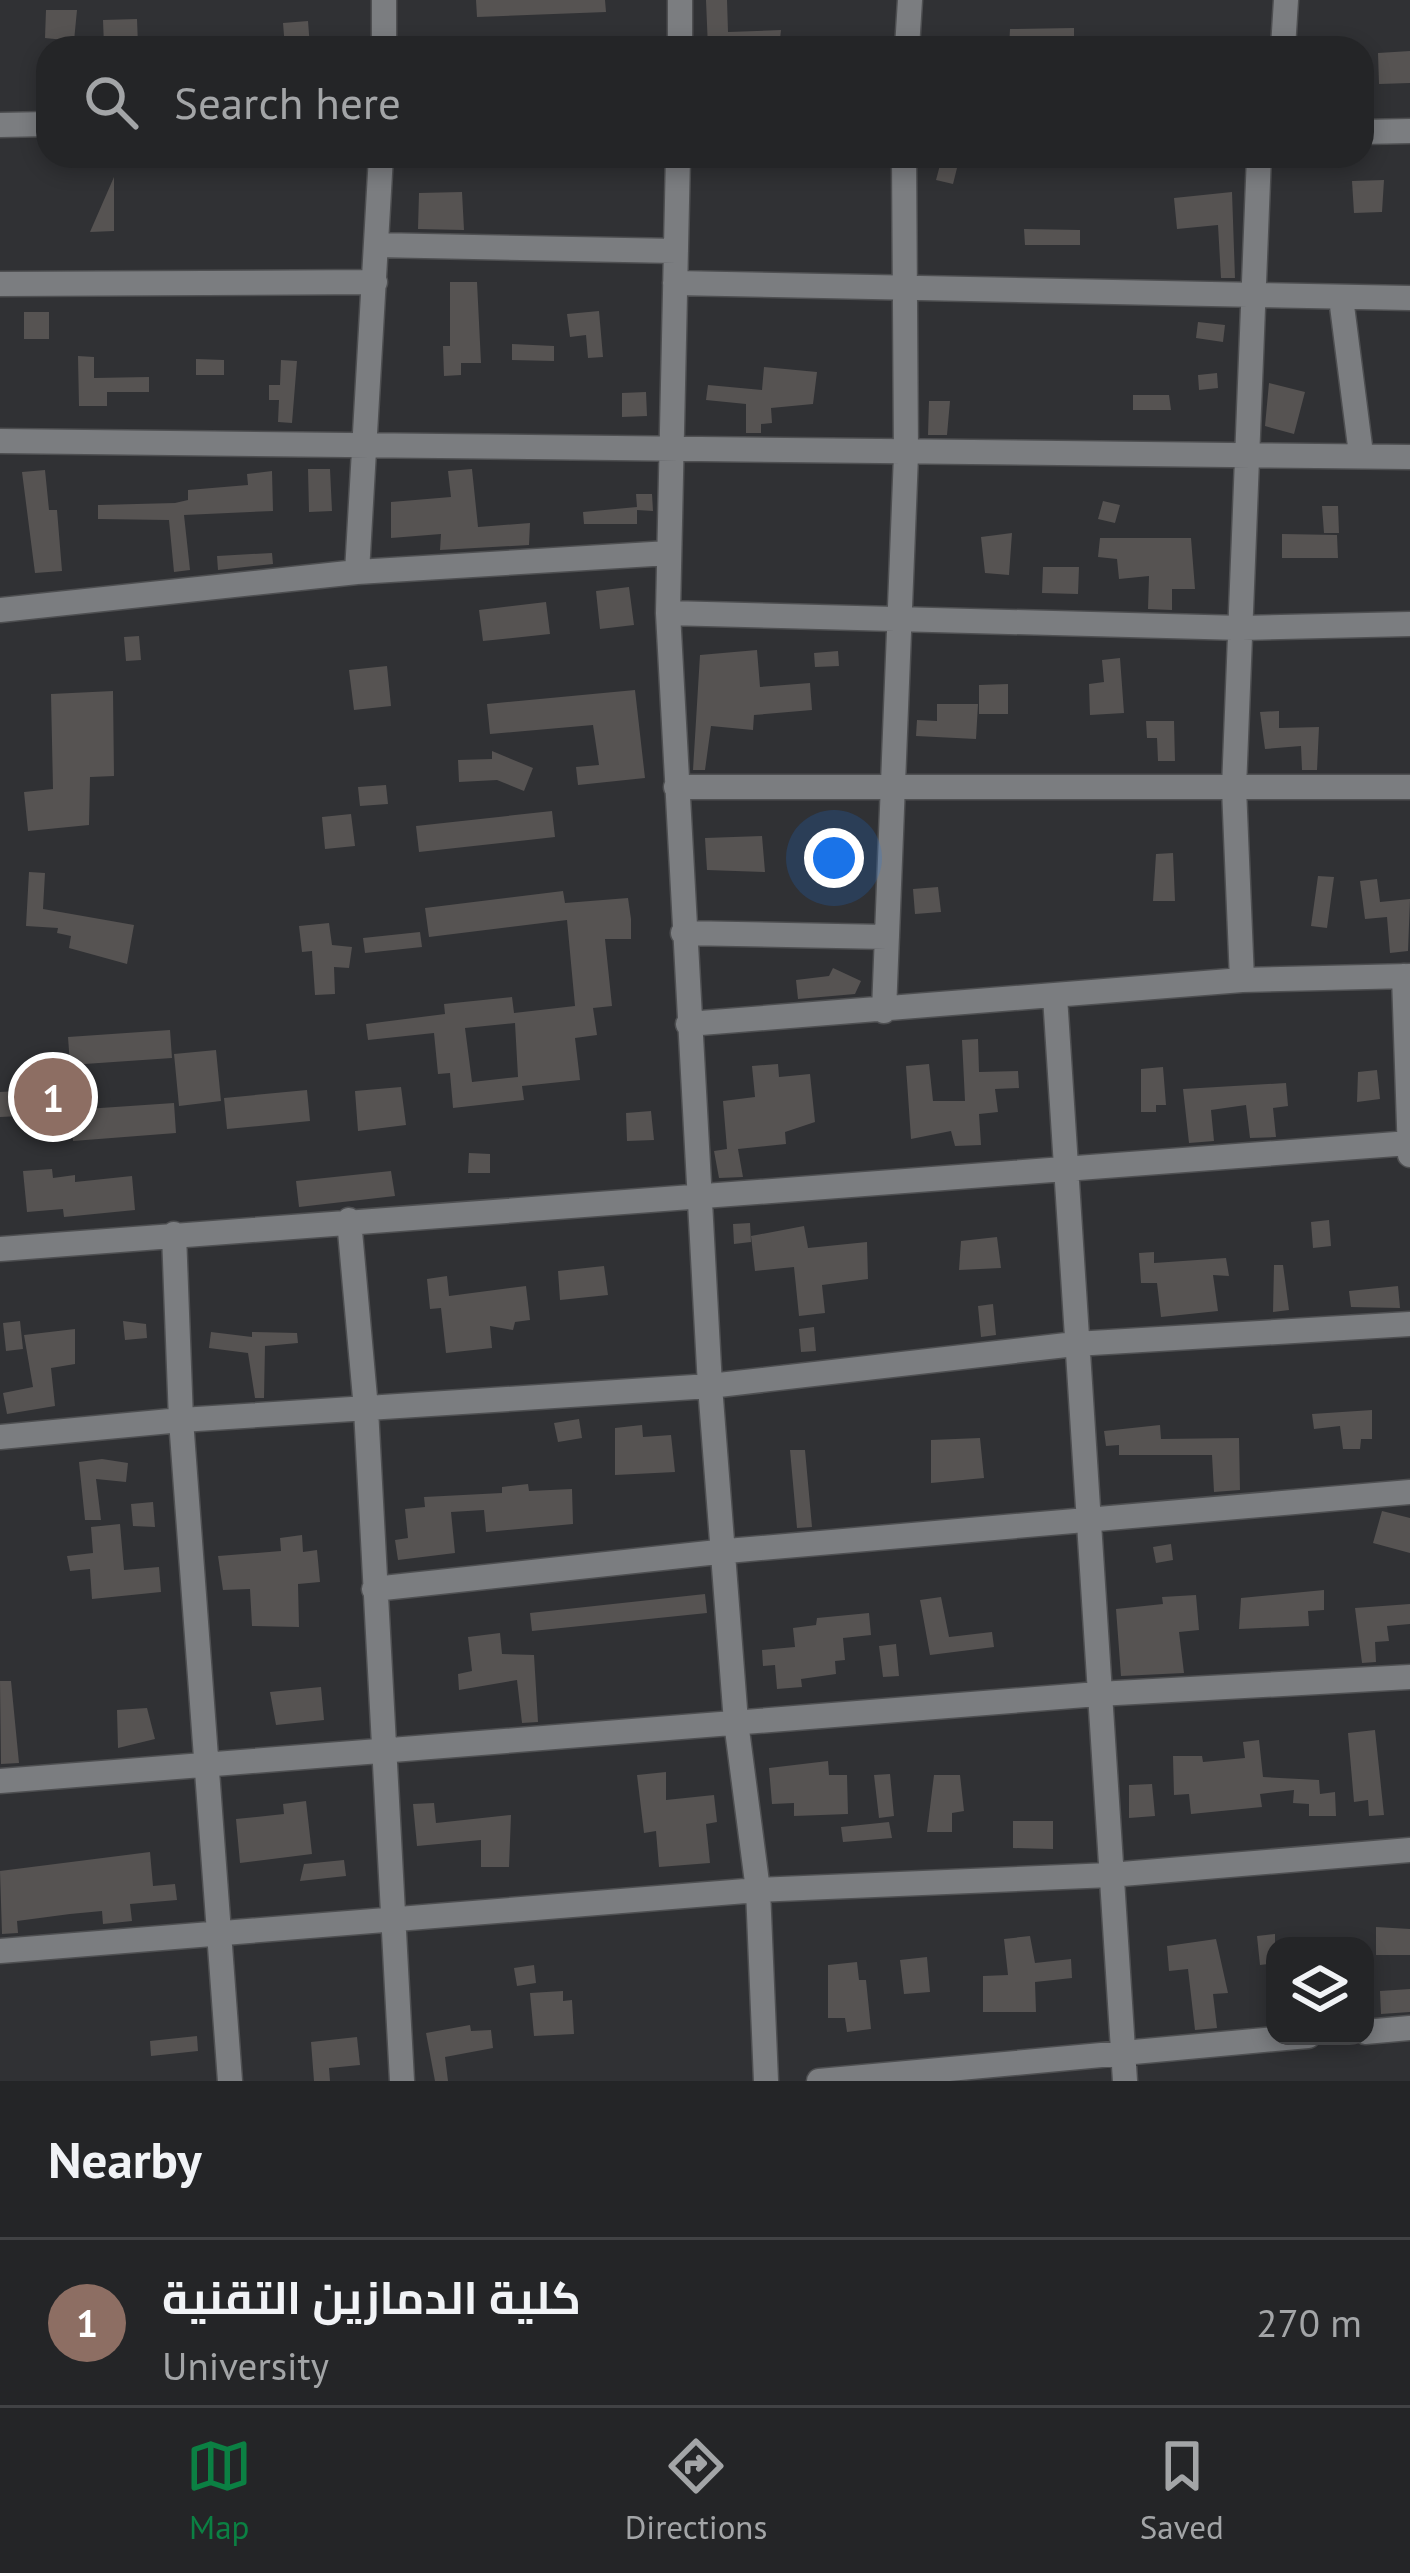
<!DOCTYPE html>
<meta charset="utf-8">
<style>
body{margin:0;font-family:"PT Sans",Cairo,sans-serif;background:#2c2d2f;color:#f1f3f6}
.controls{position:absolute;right:36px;bottom:36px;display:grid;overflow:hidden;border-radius:24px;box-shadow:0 6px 18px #0003}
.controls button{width:108px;height:108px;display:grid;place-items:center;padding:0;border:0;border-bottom:3px solid #414244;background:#242527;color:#f1f3f6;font:60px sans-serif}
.you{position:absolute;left:834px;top:858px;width:42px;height:42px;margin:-30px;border:9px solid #fff;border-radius:50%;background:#1a73e8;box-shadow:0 0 0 18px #1a73e833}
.badge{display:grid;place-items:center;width:78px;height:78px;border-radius:50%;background:#0b8043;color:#fff;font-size:39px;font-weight:700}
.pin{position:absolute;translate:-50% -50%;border:6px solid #fff;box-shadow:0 3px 12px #0006}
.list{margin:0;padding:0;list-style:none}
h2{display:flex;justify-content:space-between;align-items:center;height:156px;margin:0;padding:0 48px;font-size:51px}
h2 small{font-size:39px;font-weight:400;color:#a3a5a7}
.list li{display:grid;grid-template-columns:78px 1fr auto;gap:36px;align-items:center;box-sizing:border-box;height:168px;padding:0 48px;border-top:3px solid #414244}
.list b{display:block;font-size:45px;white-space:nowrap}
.list p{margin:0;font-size:39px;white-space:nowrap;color:#a3a5a7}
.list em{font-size:39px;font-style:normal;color:#a3a5a7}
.icon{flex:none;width:66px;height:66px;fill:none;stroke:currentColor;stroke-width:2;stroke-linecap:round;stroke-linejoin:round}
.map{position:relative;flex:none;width:1410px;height:2081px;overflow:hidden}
.search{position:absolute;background:#242527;box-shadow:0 6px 18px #0003;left:36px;right:36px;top:36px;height:132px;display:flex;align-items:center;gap:30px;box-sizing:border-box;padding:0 42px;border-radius:36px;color:#a3a5a7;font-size:45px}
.sheet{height:324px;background:#242527}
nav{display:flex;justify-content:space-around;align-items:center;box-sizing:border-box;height:168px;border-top:3px solid #414244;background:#242527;font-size:33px;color:#a3a5a7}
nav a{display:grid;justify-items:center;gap:6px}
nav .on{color:#0b8043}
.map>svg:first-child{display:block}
</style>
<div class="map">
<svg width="1410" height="2081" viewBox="0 0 1410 2081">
<rect width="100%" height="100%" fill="#303134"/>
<!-- building -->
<path fill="#565352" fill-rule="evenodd" d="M476,0H605L606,12L477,17Z
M706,0H727L728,32L781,30L779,48H708Z
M46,10H77L74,41L45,38Z
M137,19L138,45L104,46L103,20Z
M308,21L310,47L285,48L283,23Z
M1074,28V48H1009L1010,29Z
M1410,51V83L1379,84L1378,53Z
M940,165L957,168L953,184L936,180Z
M114,177V231L90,232Z
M1384,180L1382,212L1354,213L1352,181Z
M462,192L464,230L418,229L419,193Z
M1232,192L1235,278H1221L1218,225L1177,229L1174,198Z
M1024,229L1080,230V245H1025Z
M450,282H477L481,363H461V375L444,376L443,346H450Z
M599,311L603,357L588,358L586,335L570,337L567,314Z
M24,312H49V339H24Z
M1198,322L1225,325L1223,342L1196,338Z
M512,344L554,346V361L512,360Z
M78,356L94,357V378L149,377V392H107V406H79Z
M196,359L224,360V375H196Z
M281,360L297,361L292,423L278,422L279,400H269V385H280Z
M764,367L817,372L813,404L771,408L772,423L761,424V433H746V404L706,400L708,385L762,390Z
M1217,373L1218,388L1199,390L1198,375Z
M1269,383L1305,392L1294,434L1265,426Z
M646,392L647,416L622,417V393Z
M1133,395H1169L1171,410H1133Z
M929,401H950L947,435H928Z
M308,469H330L332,511L309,512Z
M472,469L478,527L530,523L529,545L440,550L441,534L391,538V502L451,497L448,471Z
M45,470L49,510H57L62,571L35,573L22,472Z
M272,471L273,511L184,515L190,570L174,572L169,520L98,519V505L175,503L188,500V490L248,485L247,474Z
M636,494H652L653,511L637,510V524H584L583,512L637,507Z
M1103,501L1120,505L1115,523L1098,519Z
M1322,506H1338L1339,533H1324Z
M1012,533L1009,575L985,573L981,537Z
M1282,534L1337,535L1338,558H1282Z
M1100,538H1191L1195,589H1172V610L1148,609L1149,576L1119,579L1117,559L1098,557Z
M272,553L273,564L218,570L217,556Z
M1043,567H1079L1078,594L1042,593Z
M629,587L634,625L600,629L596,591Z
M546,602L550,634L483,641L479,610Z
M139,636L141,660L126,661L124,637Z
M757,650L760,687L810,683L812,710L754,715L753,730L711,726L705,770H693L700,655Z
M838,651L839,666L815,667L814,653Z
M1120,658L1124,713L1090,715L1089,684L1104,682L1102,660Z
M387,666L391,706L354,710L349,670Z
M1008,684V714H979V685Z
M635,690L645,778L578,785L576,767L599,765L593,725L490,734L487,704Z
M113,691L114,776L90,777L89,825L28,831L24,792L53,789L51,694Z
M937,704H978L976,739L916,736L917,720L937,721Z
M1279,711V728L1319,727L1317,770H1302L1301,746L1265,749L1260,712Z
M1146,721H1174L1175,761H1158L1157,738H1147Z
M492,751L533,768L524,791L497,780L459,782L458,760L492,759Z
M386,785L388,804L360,806L358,787Z
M552,811L555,837L419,852L416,826Z
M351,814L355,846L325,849L322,817Z
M762,836L765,872L707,870L705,838Z
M1173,853L1175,901H1153L1156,854Z
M29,872L45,873L43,909L134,925L127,964L69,948L71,936L57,933L58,928L26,926Z
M1318,876L1334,877L1327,928L1311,926Z
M1377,879L1380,902L1410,899L1408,951L1390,953L1387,917L1365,919L1360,881Z
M938,887L941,912L915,914L913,889Z
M563,891L565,903L628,898L631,919V939H605L612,1006L593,1008L597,1035L575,1038L580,1080L522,1086L524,1100L453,1108L450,1073L438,1074L434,1033L368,1040L366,1024L445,1014L444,1004L512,997L514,1013L575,1006L567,920L429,937L425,908ZM515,1023L518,1077L472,1082L465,1028Z
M329,923L332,945L352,947L349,968L334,967L335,994L315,995L312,951L302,952L299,926Z
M420,932L422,947L365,953L363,938Z
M833,968L861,981L855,994L798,999L796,980L829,976Z
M170,1030L172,1058L70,1065L68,1037Z
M978,1039L979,1072L1018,1071L1019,1088L995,1089L998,1112L979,1114L981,1145L955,1146L951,1131L911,1139L906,1066L929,1064L933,1101H965L962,1040Z
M216,1050L221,1101L179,1106L174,1054Z
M778,1064L779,1077L810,1074L815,1122L785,1132L786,1144L738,1149L743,1177L719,1178L714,1151L727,1149L723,1101L755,1097L752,1066Z
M1163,1067L1166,1105H1156V1112H1141V1069Z
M1377,1070L1380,1099L1357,1102L1358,1072Z
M1286,1083L1288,1106L1273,1108L1276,1137L1250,1138L1246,1105L1211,1110L1214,1141L1189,1143L1183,1089Z
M401,1087L406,1125L358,1131L355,1091Z
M307,1090L310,1121L227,1129L224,1098Z
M18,1091L20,1116L0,1117V1092Z
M174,1103L176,1133L73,1141L71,1110Z
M651,1111L654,1140L627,1141L626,1113Z
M469,1153L490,1154V1173H468Z
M52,1169L53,1178L75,1175V1182L132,1176L135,1210L64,1217L63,1209L27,1212L23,1171Z
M391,1171L395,1196L299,1207L296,1181Z
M1329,1220L1331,1246L1313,1248L1311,1222Z
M750,1223L751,1242L734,1244L733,1224Z
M804,1226L808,1248L867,1242L868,1279L822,1285L825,1313L799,1316L794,1267L755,1271L751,1236Z
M997,1237L1001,1268L959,1270L961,1241Z
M1154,1252V1263L1226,1258L1229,1276L1213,1275L1218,1311L1161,1317L1157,1283H1141L1139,1253Z
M1274,1265H1283L1289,1310L1273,1312Z
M604,1266L608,1295L560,1300L558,1271Z
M447,1276L449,1296L526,1286L530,1320L515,1322L513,1330L490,1326L492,1348L446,1353L441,1308L430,1309L427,1279Z
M1398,1286L1400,1308L1351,1307L1349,1291Z
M993,1304L996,1335L981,1337L978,1306Z
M20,1321L23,1349L6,1351L3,1323Z
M123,1321L146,1324L147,1338L125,1340Z
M814,1327L816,1351L801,1352L799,1329Z
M75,1329V1364L51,1368L55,1406L7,1414L3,1393L33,1387L24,1335Z
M211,1332L252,1337V1332L297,1333L298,1343L265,1346L264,1398H255L248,1353L209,1348Z
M1372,1410V1439H1361L1360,1449H1343L1340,1426L1314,1429L1312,1414Z
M579,1419L582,1438L558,1442L554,1423Z
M642,1425L643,1437L671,1435L675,1472L615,1475V1428Z
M1160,1425L1161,1439L1239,1438L1240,1490L1214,1492L1212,1455H1119V1445L1106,1446L1104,1431Z
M980,1438L984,1478L931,1483V1440Z
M790,1450H805L812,1527L797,1528Z
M102,1459L128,1463L126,1482L96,1479L101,1520H85L79,1462Z
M528,1484L529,1491L572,1489L573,1524L486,1532L484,1510L451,1512L455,1553L398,1560L395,1540L408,1538L405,1509L425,1507L424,1497L502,1493V1487Z
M153,1502L155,1527L133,1526L131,1504Z
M1382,1511L1410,1518V1553L1373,1543Z
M120,1524L124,1570L159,1567L161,1592L92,1599L90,1569L70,1571L67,1556L93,1553L91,1527Z
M302,1535L303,1552L317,1550L320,1582L298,1584L299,1627L252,1626L250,1589L223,1590L218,1556L281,1551L280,1538Z
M1171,1544L1173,1560L1156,1563L1153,1547Z
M1324,1590V1610L1308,1611L1309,1626L1239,1629L1241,1598Z
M705,1594L707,1613L532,1631L530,1613Z
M1196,1595L1199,1630L1179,1632L1184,1673L1121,1676L1116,1609L1163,1604L1162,1597Z
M941,1597L949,1637L992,1632L994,1647L930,1655L920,1600Z
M1410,1604V1624L1387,1626L1389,1641L1375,1642L1376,1662L1362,1663L1355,1608Z
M869,1613L871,1635L843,1638L845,1660L835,1661L836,1674L801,1679L802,1687L777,1689L775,1665L763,1666L762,1650L795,1647L793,1628L816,1625L817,1618Z
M500,1633L502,1654L534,1655L538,1722L522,1723L517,1680L459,1690L458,1674L472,1671L468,1637Z
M896,1644L899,1676L883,1677L879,1646Z
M0,1681H11L19,1763L1,1764Z
M321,1687L324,1720L276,1725L270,1692Z
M147,1708L155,1739L118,1748L117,1710Z
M1375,1730L1384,1815L1369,1816L1368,1800L1354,1802L1348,1733Z
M1259,1740L1263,1777L1319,1780L1320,1794L1335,1792L1336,1816H1309V1804L1293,1803L1294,1790L1260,1794L1262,1807L1191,1814L1189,1794L1174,1795L1173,1756H1202L1203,1762L1245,1758L1243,1742Z
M828,1761L829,1775H847L848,1814L794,1816V1803L772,1804L769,1768Z
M666,1772V1800L714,1795L717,1822L706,1824L710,1863L659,1867L656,1831L644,1833L637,1775Z
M890,1774L894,1816L879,1818L874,1775Z
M934,1775H960L964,1811L952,1813V1832H927Z
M1152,1784L1155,1816L1129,1818V1785Z
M306,1801L312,1854L240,1863L236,1819L284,1814L283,1804Z
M434,1803L436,1823L511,1815L509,1867H481V1840L417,1846L413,1804Z
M1013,1821H1053V1849L1013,1848Z
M889,1822L892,1838L843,1842L841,1827Z
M150,1852L153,1886L175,1884L177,1900L130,1904L132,1921L103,1924L102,1911L70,1914L17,1921L18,1933L2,1934L0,1871Z
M344,1860L346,1876L300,1881L304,1864Z
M1376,1927L1410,1929V1955H1376Z
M1275,1934V1963L1260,1965L1257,1936Z
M1030,1936L1035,1963L1071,1959L1072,1978L1035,1982L1036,2012H983V1976L1008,1975L1004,1939Z
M1216,1939L1228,1993L1213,1994L1217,2028L1195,2030L1188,1969L1169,1971L1167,1946Z
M927,1957L930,1992L904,1994L900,1960Z
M857,1962L859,1980H866L871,2029L847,2032L845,2018H828V1965Z
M534,1965L536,1983L517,1986L514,1968Z
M1410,1989V2012L1381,2014L1380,1991Z
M563,1991V2001L572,2000L574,2034L534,2036L530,1993Z
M470,2025L471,2031L491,2030L493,2048L445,2057L448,2081H435L426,2033Z
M197,2036L198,2051L151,2056L150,2041Z
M357,2037L360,2065L329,2068L330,2081H314L311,2042Z"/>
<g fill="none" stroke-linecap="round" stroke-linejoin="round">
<!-- minor casing -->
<g stroke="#4e4f51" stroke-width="27">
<path id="minor" d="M384,48V0
M680,48V0
M907,48L910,0
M1283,48L1286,0
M0,125L48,124
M1362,132L1410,131
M678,156L668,613L710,1386L736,1722L758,1890L766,2081
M376,245L676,251
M675,283L1410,298
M0,284L375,282
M1341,298L1361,454
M0,441L1410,457
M357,572L381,156
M0,610L357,572L669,553
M668,613L1242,628L1410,624
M676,787H1410
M683,933L887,937
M1404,976L1410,1155
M1242,980L1234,788L1259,156
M1055,996L1125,2081
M884,1011L906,455L904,156
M688,1024L1242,980L1410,976
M349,1220L366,1409L402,2081
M174,1234L181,1420L230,2081
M0,1249L1410,1143
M0,1437L181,1420L710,1386L1075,1344L1410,1324
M374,1589L727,1551L1410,1492
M0,1781L1098,1694L1410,1677
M0,1951L758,1890L1110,1875L1410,1850
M1365,2032L1410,2028
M819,2081L1308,2036"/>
</g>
<!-- minor -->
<use href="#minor" stroke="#7b7d80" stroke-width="24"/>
</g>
</svg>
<div class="controls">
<button><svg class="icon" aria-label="layers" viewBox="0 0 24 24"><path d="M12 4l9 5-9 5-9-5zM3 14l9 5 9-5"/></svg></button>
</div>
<div class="you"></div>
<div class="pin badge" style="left:53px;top:1097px;background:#8d6e63">1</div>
<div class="search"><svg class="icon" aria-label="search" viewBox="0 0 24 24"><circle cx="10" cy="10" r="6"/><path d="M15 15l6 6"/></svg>Search here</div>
</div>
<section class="sheet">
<h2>Nearby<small></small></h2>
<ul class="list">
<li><span class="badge" style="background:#8d6e63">1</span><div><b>كلية الدمازين التقنية</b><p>University</p></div><em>270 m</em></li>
</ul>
</section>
<nav>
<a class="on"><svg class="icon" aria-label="map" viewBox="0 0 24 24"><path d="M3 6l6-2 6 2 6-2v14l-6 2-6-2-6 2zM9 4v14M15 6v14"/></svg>Map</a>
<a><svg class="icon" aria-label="directions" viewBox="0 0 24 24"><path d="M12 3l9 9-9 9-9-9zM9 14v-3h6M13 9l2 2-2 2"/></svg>Directions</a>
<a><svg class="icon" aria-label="saved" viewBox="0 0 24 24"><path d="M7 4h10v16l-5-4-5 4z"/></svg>Saved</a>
</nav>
